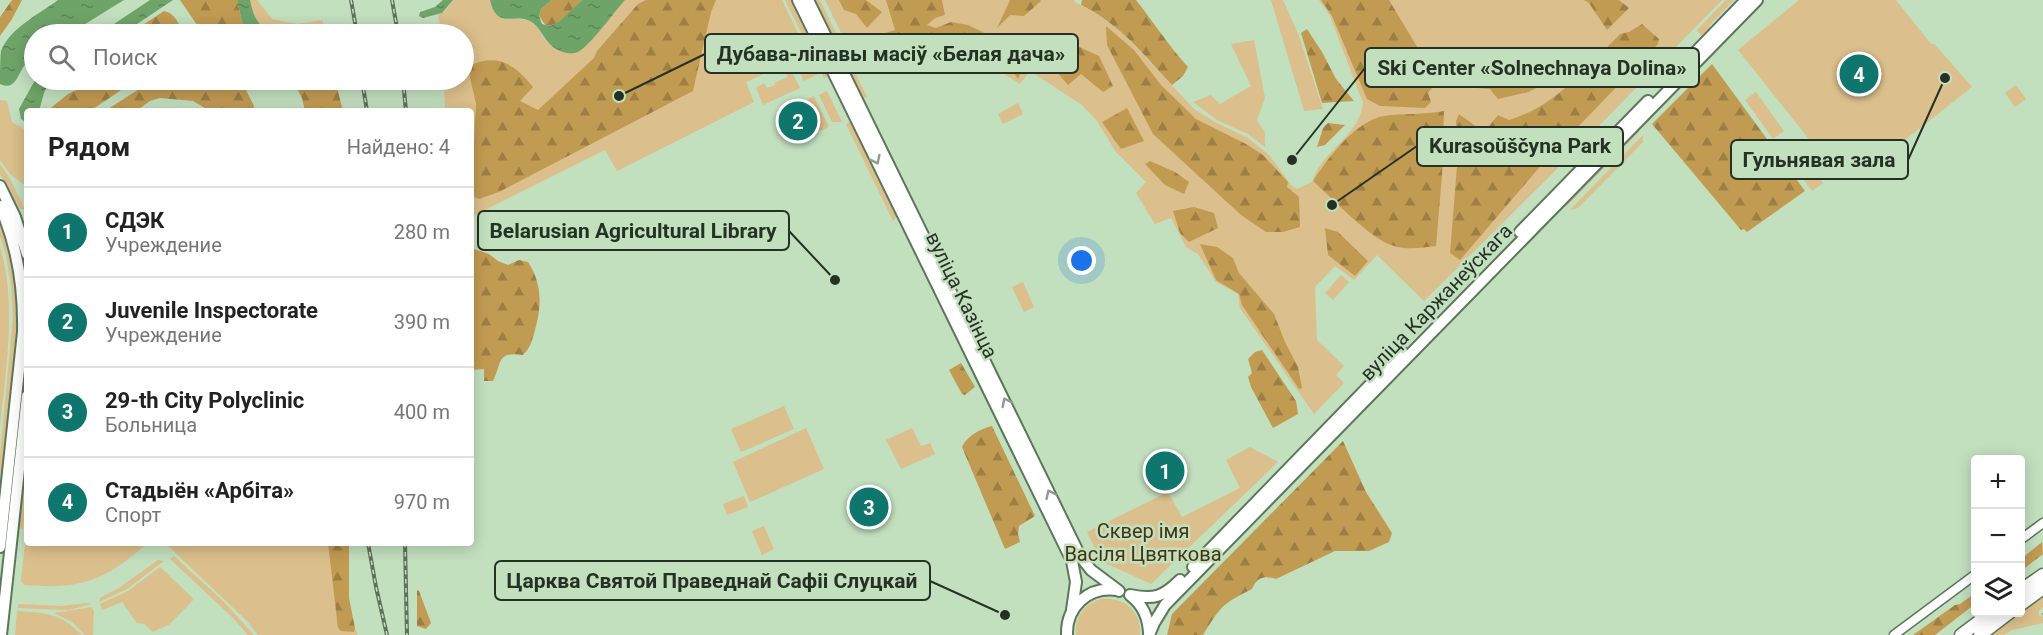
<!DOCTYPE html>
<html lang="ru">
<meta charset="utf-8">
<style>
body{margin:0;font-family:Roboto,sans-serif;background:#f2f2f2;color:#222}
.controls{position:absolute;right:18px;bottom:18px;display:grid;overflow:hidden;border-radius:6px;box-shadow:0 3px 15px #0003}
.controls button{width:54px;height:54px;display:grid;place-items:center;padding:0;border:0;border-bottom:2px solid #e0e0e0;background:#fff;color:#222;font:30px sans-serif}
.you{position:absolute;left:1082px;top:261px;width:21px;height:21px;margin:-15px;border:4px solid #fff;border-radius:50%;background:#1a73e8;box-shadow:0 0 0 9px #1a73e833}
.badge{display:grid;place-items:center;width:39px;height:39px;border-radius:50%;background:#0f766e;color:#fff;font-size:20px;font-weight:700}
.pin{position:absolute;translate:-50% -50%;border:3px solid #fff;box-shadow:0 2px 6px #0006}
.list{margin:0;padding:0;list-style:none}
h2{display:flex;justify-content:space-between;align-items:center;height:78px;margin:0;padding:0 24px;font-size:26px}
h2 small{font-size:20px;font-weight:400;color:#767676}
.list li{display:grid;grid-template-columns:39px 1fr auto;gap:18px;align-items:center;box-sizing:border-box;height:90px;padding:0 24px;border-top:2px solid #e0e0e0}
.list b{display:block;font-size:22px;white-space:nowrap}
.list p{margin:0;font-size:20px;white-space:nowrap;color:#767676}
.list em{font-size:20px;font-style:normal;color:#767676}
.icon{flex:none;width:33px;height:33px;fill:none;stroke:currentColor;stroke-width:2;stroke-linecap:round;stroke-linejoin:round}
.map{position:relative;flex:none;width:2043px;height:635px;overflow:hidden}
.search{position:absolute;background:#fff;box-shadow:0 3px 15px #0003;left:24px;top:24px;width:450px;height:66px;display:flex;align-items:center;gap:15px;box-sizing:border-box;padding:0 21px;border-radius:33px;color:#767676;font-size:22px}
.panel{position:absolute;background:#fff;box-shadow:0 3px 15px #0003;left:24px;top:108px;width:450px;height:438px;border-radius:6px}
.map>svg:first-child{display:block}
</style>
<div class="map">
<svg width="2043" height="635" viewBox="0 0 2043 635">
<defs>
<pattern id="forest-firs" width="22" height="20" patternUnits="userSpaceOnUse" patternTransform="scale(1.5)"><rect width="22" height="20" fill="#c29b53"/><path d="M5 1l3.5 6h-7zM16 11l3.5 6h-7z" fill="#9d7f45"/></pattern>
<pattern id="water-ripples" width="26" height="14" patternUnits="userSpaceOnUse" patternTransform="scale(1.5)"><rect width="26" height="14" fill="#6fa469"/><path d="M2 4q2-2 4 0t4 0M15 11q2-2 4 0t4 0" fill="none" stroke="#5b8656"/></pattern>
</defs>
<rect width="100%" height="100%" fill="#c2dfbe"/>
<!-- green -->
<path fill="#dbbf8c" d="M250,0H257L272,19L298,24L322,20L324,25C306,35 272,43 257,23C253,16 252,8 250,0Z
M453,0H490C497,30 514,13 531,22C540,26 541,38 549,43C556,48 567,50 575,53L584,47L625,0H782L818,74L804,81L793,61L746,82L754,102L617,171L605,150L471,217V111H445L444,80H464V34H450L448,25H440L438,15L445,11Z
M785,0H793L829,73L827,77L824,78Z
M813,0H820L867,97L864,98L859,96Z
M825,0H1074L1075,2L1100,16L1123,33L1194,109L1215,122L1248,138L1269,155L1291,185L1297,189L1312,182C1322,150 1359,137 1363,103L1330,16L1319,0H1722L1549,177L1424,301L1377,255L1354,280L1335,266L1315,287L1317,340L1344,366L1336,375L1344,383L1314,414L1240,308L1238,294L1216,282L1198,254L1186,247L1171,218L1155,224L1136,193L1146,182L1116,152L1097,121L1082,105L1030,71L1020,84L1004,74L956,56L931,64L898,55L861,74Z
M1271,0H1283L1299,36L1323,109L1304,111Z
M1726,0H1734L1710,25V32L1703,38L1697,30Z
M1799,0H1896L1931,44H1934L1938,48L1972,87L1877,162L1859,139L1828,163L1738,50Z
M1254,40L1265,98L1257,120L1265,133V147L1248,134L1217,120L1193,102L1211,95L1220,104L1251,86L1231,44Z
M791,70L800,88L763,105L756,88L764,83L767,88L775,85L774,83L788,77L786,73Z
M2016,85L2026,99L2015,107L2005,93Z
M827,91L842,122H832L819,95Z
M1756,92L1784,131L1773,139L1745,100Z
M814,96L829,127L815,133L813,129L816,127L804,101Z
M0,100L7,101L12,122L27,131V187L10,174L0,160Z
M1018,103L1023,114L1003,124L998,114Z
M852,121L896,213V218L893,221L846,124Z
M1635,131H1640L1566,207V201Z
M1643,135V142L1578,208L1570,210Z
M1795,145L1823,183L1812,191L1784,153Z
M0,164L9,177L25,209H20L18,207L0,174Z
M0,217L15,265L18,314L0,498V454L13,318L11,285L6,256L0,236Z
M0,246C17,306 6,366 0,426Z
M1341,275L1349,282L1333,300L1325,293Z
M1023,282L1034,307L1024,312L1012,287Z
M784,406L794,429L741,452L731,429Z
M806,428L824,469L750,502L733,462Z
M912,428L921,446L930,443L935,454L901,469L886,440Z
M27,436V491L23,529L17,528Z
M1250,447L1278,462L1151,584L1101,561L1087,532L1168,492L1182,517L1240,488L1226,460Z
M744,496L748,507L727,515L723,504Z
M27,523V543H148C105,580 82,590 24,585L21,581Z
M764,526L774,549L762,555L752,531Z
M165,543H329L353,631L355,628L358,635H258L247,621Z
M174,556L223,601L254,635H248L234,619L170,559Z
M158,560L164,561L127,589L99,602L100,598L119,588Z
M160,567L194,599L170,624L153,632L144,624L137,623L122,602L102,610L100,604L128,591Z
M2043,597V607L2039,611V615L2043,617V623L2012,630L2004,635H1991Z
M1101,599C1124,596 1142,612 1140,635H1076C1075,617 1084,604 1101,599Z
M86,603L92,604L68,610L18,608V605L20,604L62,606Z
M92,607L94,612L93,635H85L72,622L54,613Z
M17,611C47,613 60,613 82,635H15Z"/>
<!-- forest -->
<path fill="url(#forest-firs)" d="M12,0H22L12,19L0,36V17Z
M180,0H237L242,22L249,34H216L197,25Z
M552,0H582C572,9 561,26 546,26L539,16L541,9Z
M646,0H716L711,12L693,91L499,192L479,199L471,196L476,104L469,73L470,66C498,52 516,66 533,87L520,101L538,110L594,58L597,51L638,4Z
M839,0H866L882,12L867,28L856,14L844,10Z
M886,0H942L945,15L935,18L927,25L936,28L951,22L968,25L989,35L986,40L932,57L911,51L871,57L860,37L875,46L878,35L895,30Z
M1010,0H1040L1041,1L1024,16L1010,15L997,28Z
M1082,0H1136C1154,23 1169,46 1188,67L1183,76L1172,85C1141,52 1122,26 1081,5Z
M1321,0H1389L1419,50L1432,64L1437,82L1428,93L1431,102L1425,108L1380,106L1367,99L1332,16Z
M1584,0H1619L1629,8L1607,30L1589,3Z
M164,11C174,13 177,21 182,29L180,34H129Z
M1642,24L1659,39L1658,44L1544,162L1460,260L1450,253L1458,154L1456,121L1459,114L1484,132L1498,115L1509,120C1556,106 1586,68 1620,34L1629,32Z
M1106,26L1134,50L1161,85L1196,119L1246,144L1263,155L1288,182L1287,187L1299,197L1300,227L1283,232H1266L1241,215L1153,134L1107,45Z
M1307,29L1322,52L1336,79L1354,101L1322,103L1301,33Z
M1062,39L1099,56L1113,86L1103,92L1081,74L1068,85L1050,64L1048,44Z
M997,51L1024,64L1018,79L1009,66L983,59L984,56Z
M1449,55L1480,60L1496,77L1521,69L1547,66L1551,81L1528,92L1498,99L1490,89L1464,87L1455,73Z
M1712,64L1805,191L1747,232L1744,229L1741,230L1652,124Z
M97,80H136L90,111H47L68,94Z
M153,80H241L254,106L253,111H210L193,101L160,98L150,101L136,111H105Z
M295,80H335L343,111H305L302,98L294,83Z
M1127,108L1144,141L1121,149L1102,122Z
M1444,111L1442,175L1436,246C1422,248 1407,250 1394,246C1371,240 1332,198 1313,181C1328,158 1355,121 1384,116C1404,113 1424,115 1444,111Z
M1328,123L1345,125L1325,145L1317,147L1323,128Z
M1150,161L1175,172L1189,182L1184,194L1165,185L1145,164Z
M1194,207L1214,213L1218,228L1189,242L1180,233L1173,211Z
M1325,228L1338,232L1368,261L1355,276L1328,255Z
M1200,244L1217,247L1233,258L1239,273L1274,314L1285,342L1298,367L1302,388L1299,389L1242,305L1239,294L1216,280Z
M471,248L489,254L498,261L508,265L519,260L528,262C542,283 542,306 535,330C532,340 531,347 523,355C496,351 502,363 493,381H484V369L471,370Z
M1262,350L1296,401L1298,414L1273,428L1251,387L1248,377L1252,373L1248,359L1255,352Z
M961,363L975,387L965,395L962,394L949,370Z
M992,426L1035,516L1019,526L1018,534L1020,542L1005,549L962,447C967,436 980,429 992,426Z
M1343,441L1366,492L1392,533L1389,542L1369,551H1335L1276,579C1264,575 1257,577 1252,589C1222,604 1221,606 1203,635H1167L1172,614Z
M2042,542L2043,554L2021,571V559Z
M328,543H349V598L355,628L354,632L341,631L338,628Z
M417,590L419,591L431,623L426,629L417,626Z
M1975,593V604L1935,635H1913L1955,605L1960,604Z"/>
<!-- water -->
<path fill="url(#water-ripples)" d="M58,0H124L69,34H34V55C31,59 27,62 24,66C17,76 15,91 0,84C0,74 0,60 1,51C10,28 39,14 58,0Z
M150,0H173L122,34H99Z
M237,0H250C254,19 259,30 279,34H249L242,22Z
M443,0H453L442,13L423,18L419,16L420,12L435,7Z
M490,0H552L541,9L539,16L542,24L550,26L560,21L582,0H625C614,12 590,46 578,52C569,56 558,51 552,46C543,39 540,26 530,21C513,13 497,30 490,0Z
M35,80H50L44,93L39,111H27V123L21,119L19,109Z"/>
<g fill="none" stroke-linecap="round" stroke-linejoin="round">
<!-- stream -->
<path stroke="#6fa469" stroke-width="1.5" d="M2042,614H2043"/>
<!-- minor casing -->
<g stroke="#5c7759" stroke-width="11">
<path id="minor" d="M2020,540L2043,523
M1894,635L1976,574"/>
</g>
<!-- major casing -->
<g stroke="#5c7759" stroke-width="14">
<path id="major" d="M798,0L1072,561L1076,582L1072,610
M808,0L1080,556L1091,570L1119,591
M1690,58L1746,0
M0,186L15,217L27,254
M0,206C18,247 24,287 23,332L0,547
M1520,232L1648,101
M1193,567L1402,352
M1130,595C1154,600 1163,597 1180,580
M1131,596C1143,605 1148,617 1149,632
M1,635L27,396
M1067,635C1066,607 1088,586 1117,590
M1149,635L1154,623L1165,605L1757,0"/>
</g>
<!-- highway casing -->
<g stroke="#5c7759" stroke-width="15">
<path id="highway" d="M2020,591L2043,575
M2020,605L2043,588
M1961,635L1992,612
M1980,635L2010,612"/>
</g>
<!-- minor -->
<use href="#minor" stroke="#fff" stroke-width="8"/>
<!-- major -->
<use href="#major" stroke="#fff" stroke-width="10"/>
<!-- highway -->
<use href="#highway" stroke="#fff" stroke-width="12"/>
<!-- rail casing -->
<g stroke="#5f705c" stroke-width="4">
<path id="rail" d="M351,0L357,34
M392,0L398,34
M362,80L367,111
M403,80L406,111
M368,543L376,587L387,635
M405,543L407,635"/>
</g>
<!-- rail -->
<use href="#rail" stroke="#c2dfbe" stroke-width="1.5" stroke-dasharray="4.5" stroke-linecap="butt"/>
</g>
<!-- one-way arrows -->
<defs><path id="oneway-chevron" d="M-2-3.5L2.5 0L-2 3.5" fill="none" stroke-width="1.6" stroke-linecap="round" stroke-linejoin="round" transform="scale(1.5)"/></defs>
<g stroke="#929892">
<use href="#oneway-chevron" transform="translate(876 160) rotate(64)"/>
<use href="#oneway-chevron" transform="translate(1006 402) rotate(-117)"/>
<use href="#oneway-chevron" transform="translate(1050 494) rotate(-115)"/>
</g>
<g text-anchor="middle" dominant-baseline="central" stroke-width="5" stroke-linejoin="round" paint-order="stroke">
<!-- street labels -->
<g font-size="20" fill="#263125" stroke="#c2dfbe">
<text transform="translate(962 295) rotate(64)">вуліца Казінца</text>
<text transform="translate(1436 302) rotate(-46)">вуліца Каржанеўскага</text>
</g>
<!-- park labels -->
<g font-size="20" fill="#443413" stroke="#c2dfbe">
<text x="1143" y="531">Сквер імя<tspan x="1143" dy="23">Васіля Цвяткова</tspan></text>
</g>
</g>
<!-- callouts -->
<path fill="none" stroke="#263125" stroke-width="2" d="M619 96L705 54M1292 160L1365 68M1332 205L1417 146M1945 78L1908 160M835 280L789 231M1005 615L930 581"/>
<g fill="#263125" stroke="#c2dfbe" stroke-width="2">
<circle cx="619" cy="96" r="6"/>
<circle cx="1292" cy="160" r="6"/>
<circle cx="1332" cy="205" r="6"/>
<circle cx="1945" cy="78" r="6"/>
<circle cx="835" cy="280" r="6"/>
<circle cx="1005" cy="615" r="6"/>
</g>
<g fill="#c2dfbe" stroke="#263125" stroke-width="2">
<rect x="705" y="34" width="373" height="39" rx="6"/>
<rect x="1365" y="48" width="334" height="39" rx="6"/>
<rect x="1417" y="127" width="206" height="39" rx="6"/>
<rect x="1731" y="140" width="177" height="39" rx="6"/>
<rect x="478" y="211" width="311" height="39" rx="6"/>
<rect x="495" y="561" width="435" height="39" rx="6"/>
</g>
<g font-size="21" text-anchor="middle" font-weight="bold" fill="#263125">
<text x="891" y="61">Дубава-ліпавы масіў «Белая дача»</text>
<text x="1532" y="75">Ski Center «Solnechnaya Dolina»</text>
<text x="1520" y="153">Kurasoŭščyna Park</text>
<text x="1819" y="167">Гульнявая зала</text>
<text x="633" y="238">Belarusian Agricultural Library</text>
<text x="712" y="588">Царква Святой Праведнай Сафіі Слуцкай</text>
</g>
</svg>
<div class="controls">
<button>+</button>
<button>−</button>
<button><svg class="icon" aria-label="layers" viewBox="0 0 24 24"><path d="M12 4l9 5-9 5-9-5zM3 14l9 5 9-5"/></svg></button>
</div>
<div class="you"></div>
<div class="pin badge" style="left:1165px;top:471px">1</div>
<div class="pin badge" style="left:798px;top:121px">2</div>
<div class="pin badge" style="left:869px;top:507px">3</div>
<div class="pin badge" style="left:1859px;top:74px">4</div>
<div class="search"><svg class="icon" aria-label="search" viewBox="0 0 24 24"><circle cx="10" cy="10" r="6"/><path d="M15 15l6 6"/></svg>Поиск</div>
<section class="panel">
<h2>Рядом<small>Найдено: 4</small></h2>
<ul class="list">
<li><span class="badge">1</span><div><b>СДЭК</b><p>Учреждение</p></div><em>280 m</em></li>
<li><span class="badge">2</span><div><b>Juvenile Inspectorate</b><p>Учреждение</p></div><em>390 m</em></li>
<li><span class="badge">3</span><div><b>29-th City Polyclinic</b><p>Больница</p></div><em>400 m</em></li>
<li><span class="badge">4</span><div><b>Стадыён «Арбіта»</b><p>Спорт</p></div><em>970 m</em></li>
</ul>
</section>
</div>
